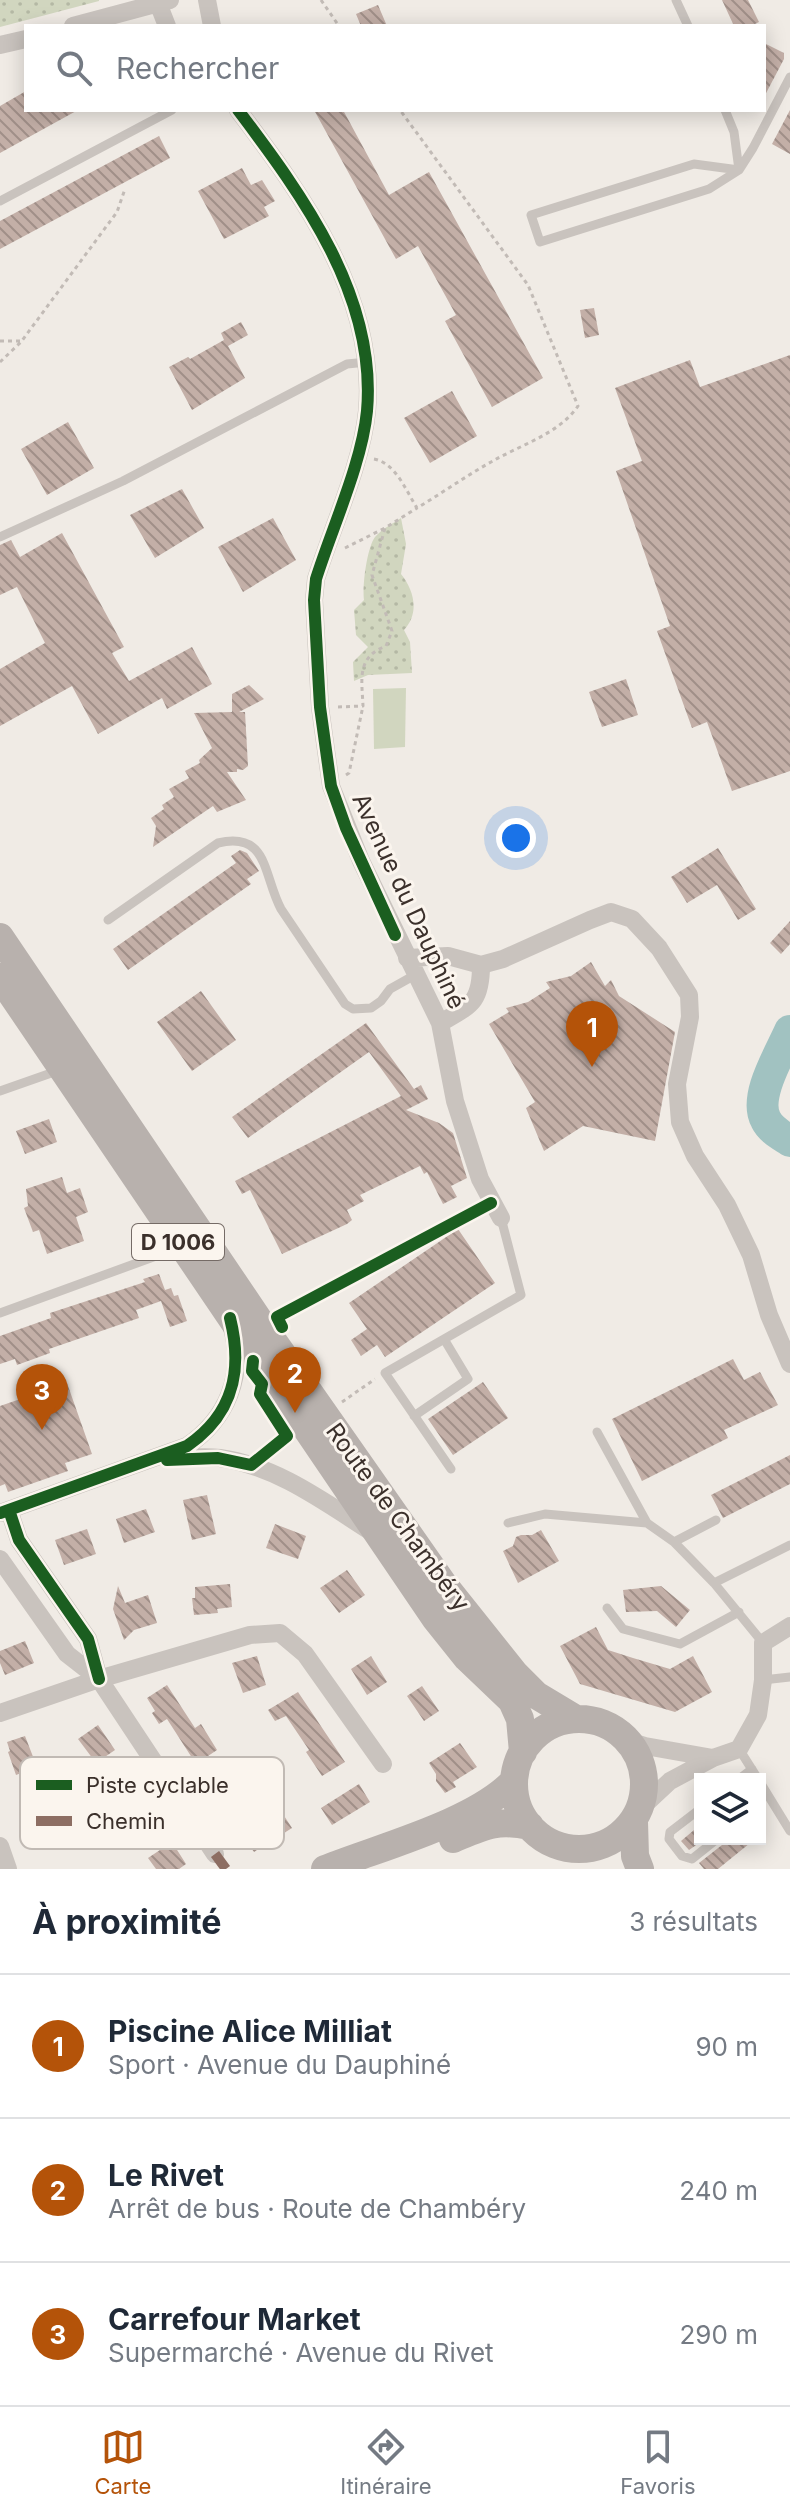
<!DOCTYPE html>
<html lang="fr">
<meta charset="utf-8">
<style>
body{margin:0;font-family:Inter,sans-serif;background:#f6f6f7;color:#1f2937}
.controls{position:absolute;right:24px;bottom:24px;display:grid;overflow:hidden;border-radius:0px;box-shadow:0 4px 20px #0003}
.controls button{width:72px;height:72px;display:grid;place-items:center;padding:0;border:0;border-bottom:2px solid #e0e1e3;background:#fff;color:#1f2937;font:40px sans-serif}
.you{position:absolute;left:516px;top:838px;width:28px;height:28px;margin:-20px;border:6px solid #fff;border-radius:50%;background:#1a73e8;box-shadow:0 0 0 12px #1a73e833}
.badge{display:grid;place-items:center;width:52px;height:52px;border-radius:50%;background:#b45309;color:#fff;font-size:26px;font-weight:700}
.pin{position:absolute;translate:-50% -66px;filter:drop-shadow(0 2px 4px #0008)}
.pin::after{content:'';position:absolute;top:42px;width:28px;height:24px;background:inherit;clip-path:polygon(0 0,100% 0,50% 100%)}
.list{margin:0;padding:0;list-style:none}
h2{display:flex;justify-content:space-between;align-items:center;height:104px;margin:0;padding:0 32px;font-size:34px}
h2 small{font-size:26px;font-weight:400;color:#747a83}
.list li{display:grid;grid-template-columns:52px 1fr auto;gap:24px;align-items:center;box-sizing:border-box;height:144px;padding:0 32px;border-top:2px solid #e0e1e3}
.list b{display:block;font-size:30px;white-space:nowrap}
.list p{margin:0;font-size:26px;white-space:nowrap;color:#747a83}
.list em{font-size:26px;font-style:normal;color:#747a83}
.icon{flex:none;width:44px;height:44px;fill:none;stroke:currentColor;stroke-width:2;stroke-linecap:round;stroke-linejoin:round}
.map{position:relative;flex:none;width:790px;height:1869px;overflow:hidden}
.search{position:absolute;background:#fff;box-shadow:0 4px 20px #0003;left:24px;right:24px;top:24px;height:88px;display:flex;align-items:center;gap:20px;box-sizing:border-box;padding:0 28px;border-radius:0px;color:#747a83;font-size:30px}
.sheet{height:536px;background:#fff}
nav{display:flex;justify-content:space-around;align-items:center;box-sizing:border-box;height:112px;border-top:2px solid #e0e1e3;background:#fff;font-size:22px;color:#747a83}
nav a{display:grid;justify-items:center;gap:4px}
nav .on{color:#b45309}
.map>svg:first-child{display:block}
</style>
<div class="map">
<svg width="790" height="1869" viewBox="0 0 790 1869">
<defs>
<pattern id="park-dots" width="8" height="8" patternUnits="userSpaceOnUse" patternTransform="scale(2)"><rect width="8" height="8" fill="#d1d6bf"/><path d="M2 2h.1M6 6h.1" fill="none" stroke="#b4b8a4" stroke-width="1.8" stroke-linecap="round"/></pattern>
<pattern id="building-back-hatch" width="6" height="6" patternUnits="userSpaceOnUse" patternTransform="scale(2)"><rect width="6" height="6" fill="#c3afa7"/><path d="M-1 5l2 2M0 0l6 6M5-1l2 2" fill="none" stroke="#a08f88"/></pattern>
</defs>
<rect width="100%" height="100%" fill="#f0ebe5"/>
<!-- grass -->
<path fill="#d1d6bf" d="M406,688L405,747L374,749L373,689Z"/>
<!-- park -->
<path fill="url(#park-dots)" d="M0,0H99V1L0,27Z
M401,518L406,544L401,574C414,590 420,613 404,630L410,642L412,673L368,675L354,681L353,662L368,647L356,635L354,610L364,600C362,586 367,548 375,537C382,529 392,524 401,518Z"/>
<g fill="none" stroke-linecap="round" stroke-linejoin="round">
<!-- river -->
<path stroke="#a1c2c1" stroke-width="32" d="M790,1031C780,1054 753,1097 766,1120C771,1130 781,1135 790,1141"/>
</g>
<!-- building -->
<path fill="url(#building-back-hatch)" d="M722,0H748L759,22L751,26H734Z
M378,5L387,26H361L356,14Z
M764,43L784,53V59L764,97Z
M26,91V110H78L0,153V106Z
M314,110H343L389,195L429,172L543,378L492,407L445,321L456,315L418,246L396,259Z
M790,110V154L772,144Z
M159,136L170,158L0,249V221Z
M242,168L251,185L262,180L275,201L264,207L269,216L224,239L198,191Z
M594,308L599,335L585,338L580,310Z
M241,322L248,335L228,346L245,378L192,410L169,367L188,357L190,359L224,340L221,333Z
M790,355V771L732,791L707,722L692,728L657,631L670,626L616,471L642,461L615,388L690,360L700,387Z
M452,391L477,436L430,463L404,418Z
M68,422L94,468L47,495L21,449Z
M182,489L204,528L155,558L130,515Z
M273,518L296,560L243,592L218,547Z
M62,533L124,647L112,653L129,681L192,647L212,684L167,709L162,698L98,734L72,686L0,726V669L45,643L17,587L0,595V545L11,540L20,557Z
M626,679L638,715L602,727L589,692Z
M249,685L264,699L239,712H245L248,766L243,770L237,769V772H227L246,800L217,812L213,806L153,847L156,826L151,818L164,809L162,805L174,797L169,789L189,778L185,771L200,763L199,760L212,748L194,713L232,712V694Z
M718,848L756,909L738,920L717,885L687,903L671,877Z
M240,850L247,853L259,871L247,879L251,884L128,970L113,949L236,863L231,856Z
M790,921V944L781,954L770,943Z
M591,962L605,986L611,980L619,996L675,1032L655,1141L583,1126L544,1151L526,1108L535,1102L489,1024L509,1012L506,1008L528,1002L550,988L546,982L571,976Z
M201,991L236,1040L192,1071L157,1022Z
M366,1023L414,1089L421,1085L428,1099L406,1110L439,1123L453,1133L467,1178L451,1186L457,1197L443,1204L427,1172L424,1174L420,1166L360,1195L364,1201L347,1210L352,1220L347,1224L282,1254L250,1190L242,1194L235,1181L401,1096L369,1052L248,1138L232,1117Z
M49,1119L57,1142L25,1154L16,1131Z
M62,1177L67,1193L80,1188L88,1212L76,1217L84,1241L47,1254L39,1230L33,1232L24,1208L28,1206L26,1189Z
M458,1229L495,1283L385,1357L377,1345L361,1356L351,1340L367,1329L349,1303Z
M159,1274L165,1290L171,1288L174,1296L178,1295L187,1321L170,1327L161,1301L136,1310L139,1318L49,1349L50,1353L17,1365L15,1359L0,1364V1336L51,1318L50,1313L145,1282L143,1279Z
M733,1359L744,1380L760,1372L778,1405L724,1430L728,1438L642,1481L612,1419Z
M483,1382L508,1418L453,1455L428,1419Z
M67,1383L92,1454L65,1463L68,1471L8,1492L5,1484L0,1486V1406Z
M790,1455V1484L723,1518L711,1495Z
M207,1495L216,1534L192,1540L183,1500Z
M146,1509L155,1532L124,1543L116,1519Z
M275,1524L306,1536L298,1559L266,1548Z
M87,1529L96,1554L64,1565L55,1540Z
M541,1530L559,1561L518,1583L503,1551L513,1546L516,1537L521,1535H532Z
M347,1570L365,1595L339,1613L320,1588Z
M230,1584L232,1607L217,1609L218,1613L194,1615L192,1598H195V1587Z
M118,1586L125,1603L148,1595L157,1623L134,1630L124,1640L113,1609Z
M661,1586L690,1610L676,1627L657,1611L626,1612L623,1590Z
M596,1627L608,1650L633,1658L670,1669L693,1656L712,1692L675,1712L580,1684L560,1646Z
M25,1641L34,1663L5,1675L0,1663V1651Z
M257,1656L266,1685L243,1693L232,1663Z
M371,1656L387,1682L367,1695L351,1669Z
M167,1685L195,1728L201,1724L217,1750L196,1764L167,1719L159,1724L152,1713L155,1711L147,1698Z
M422,1686L439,1711L424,1721L407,1696Z
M298,1692L345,1762L322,1776L306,1752L309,1750L286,1716L275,1721L268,1710Z
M98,1725L115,1750L96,1763L78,1739Z
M25,1736L37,1767L16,1775L8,1752L10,1751L7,1742Z
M460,1743L477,1767L453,1782L456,1787L445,1793L436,1781V1774L429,1763Z
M359,1784L370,1802L332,1825L321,1808Z
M279,1808L292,1828L254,1852L240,1834Z
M700,1825V1839H705L689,1850L681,1841Z
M724,1839H755L718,1869H704L699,1863L722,1845Z
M172,1842L186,1864L179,1869H156L148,1858Z"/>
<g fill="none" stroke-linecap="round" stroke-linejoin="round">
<!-- path -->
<path stroke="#c2bbb6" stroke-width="3" stroke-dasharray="4 4" stroke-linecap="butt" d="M321,0L339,26
M0,341H20
M0,362L21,342L117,212L125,189
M374,459C396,463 406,491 417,508C442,493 466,476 491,462C520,445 559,434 578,406L528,285L400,110
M345,548L385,528
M338,707L363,706C362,680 356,657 386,646L392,631L372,575L385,528L417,508
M346,775L349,773L363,706
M342,1402L375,1379"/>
<!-- lane -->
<path stroke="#c9c3be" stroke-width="9" d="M676,0L688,26
M725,110L734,132L739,170
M739,170L694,164L531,215L540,242L709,189L739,170L753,148L790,77
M0,201L172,110
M0,537L123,481L347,364L367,362
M108,920L218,843C269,831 263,876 281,909L345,1004L353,1009L371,1008L381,1001L390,989L415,975
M0,1091L57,1071
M0,1313L178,1248
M414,1416L468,1379L444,1339
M597,1432L647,1523L674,1542L714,1583L763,1643
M451,1469L385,1373L521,1295L501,1218
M508,1523L545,1514L647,1523
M674,1542L716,1520
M714,1583L790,1545
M607,1608L623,1629L680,1644L739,1612
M763,1680L790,1677
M739,1749L758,1779
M739,1779L752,1769
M760,1782L790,1831
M700,1809L670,1832L669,1839L682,1856L692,1859L717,1839"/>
<!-- street -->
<path stroke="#c9c3be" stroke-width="18" d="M207,0L212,26
M158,3L167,26
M73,26L170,0
M0,45L26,39
M238,110C303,196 377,297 367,411C362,463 332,528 316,579L314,600L320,707L331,786L361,861L440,1023L455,1101L480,1179L501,1218
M407,958L448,956L481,965L503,959L590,920L611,912L632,919L659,948L689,995L690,1017L677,1084L680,1122L695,1156L727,1205L751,1255L769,1315L790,1364
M440,1023C471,1005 481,1003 481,965
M170,1459C186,1458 203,1456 220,1458C276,1466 323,1501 370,1531
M9,1510L19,1540L88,1639L99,1679L215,1854
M0,1513L187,1446C227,1419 245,1375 232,1328
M0,1559L67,1654L99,1679
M0,1713L99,1679L250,1635L280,1633L305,1654L383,1764
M629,1741L645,1746L713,1758L670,1781L640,1809
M713,1758L739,1749L758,1715L763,1680V1643L790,1626
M0,1846L8,1869"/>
<!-- primary -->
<path stroke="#b8b1ad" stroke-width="28" d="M0,937L269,1335L444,1585L515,1674L536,1695L576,1719
M0,977L435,1618L467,1658L512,1701L520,1719L523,1752
M514 1784a65 65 0 1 1 130 0a65 65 0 1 1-130 0Z
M634,1822L635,1856L640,1869
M453,1839C484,1826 496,1819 530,1826
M325,1869C380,1847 474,1823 514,1781"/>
<!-- quiet -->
<path stroke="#8d6e63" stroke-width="10" stroke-dasharray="20 10" stroke-linecap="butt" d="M215,1854L226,1869"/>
<!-- cycleway casing -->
<g stroke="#fbf5ee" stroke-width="17">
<path id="cycleway" d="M238,110C303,196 377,297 367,411C362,463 332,528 316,579L314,600L320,707L331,786L346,828L395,935
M282,1327L277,1317L491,1203
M167,1460L218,1458L251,1465L287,1436L260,1394L262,1384L252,1371L253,1361
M9,1510L19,1540L88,1639L99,1679
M0,1513L187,1446C234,1414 243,1370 230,1318"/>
</g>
<!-- cycleway -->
<use href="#cycleway" stroke="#1b5e20" stroke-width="12"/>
</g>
<g text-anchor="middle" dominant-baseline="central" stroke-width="6" stroke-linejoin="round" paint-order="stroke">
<!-- shield labels -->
<rect fill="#fbf5ee" stroke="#756b66" stroke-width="2" x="132" y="1224" width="92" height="36" rx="6"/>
<g font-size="22" font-weight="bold" fill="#3b302b">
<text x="178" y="1242">D 1006</text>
</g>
<!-- street labels -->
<g font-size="24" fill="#3b302b" stroke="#fbf5ee">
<text transform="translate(409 901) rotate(65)">Avenue du Dauphiné</text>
<text transform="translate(398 1517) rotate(54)">Route de Chambéry</text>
</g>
</g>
<!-- legend -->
<rect x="20" y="1757" width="264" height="92" rx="12" fill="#fbf5ee" stroke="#c1bab4" stroke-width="2"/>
<rect x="36" y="1780" width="36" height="10" fill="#1b5e20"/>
<rect x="36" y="1816" width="36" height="10" fill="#8d6e63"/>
<g font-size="22" fill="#3b302b">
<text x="86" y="1793">Piste cyclable</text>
<text x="86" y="1829">Chemin</text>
</g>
</svg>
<div class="controls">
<button><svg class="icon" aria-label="layers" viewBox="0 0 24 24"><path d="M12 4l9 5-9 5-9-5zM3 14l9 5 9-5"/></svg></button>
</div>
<div class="you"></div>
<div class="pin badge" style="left:592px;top:1067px">1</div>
<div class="pin badge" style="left:295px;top:1413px">2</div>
<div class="pin badge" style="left:42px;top:1430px">3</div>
<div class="search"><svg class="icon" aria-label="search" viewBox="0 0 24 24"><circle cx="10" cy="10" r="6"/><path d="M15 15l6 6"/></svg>Rechercher</div>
</div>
<section class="sheet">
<h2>À proximité<small>3 résultats</small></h2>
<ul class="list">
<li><span class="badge">1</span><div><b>Piscine Alice Milliat</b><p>Sport · Avenue du Dauphiné</p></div><em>90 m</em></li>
<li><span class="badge">2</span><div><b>Le Rivet</b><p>Arrêt de bus · Route de Chambéry</p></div><em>240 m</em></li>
<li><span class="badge">3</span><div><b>Carrefour Market</b><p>Supermarché · Avenue du Rivet</p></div><em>290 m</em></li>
</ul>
</section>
<nav>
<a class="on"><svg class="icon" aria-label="map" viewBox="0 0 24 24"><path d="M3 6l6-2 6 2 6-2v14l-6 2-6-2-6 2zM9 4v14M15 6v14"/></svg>Carte</a>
<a><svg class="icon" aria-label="directions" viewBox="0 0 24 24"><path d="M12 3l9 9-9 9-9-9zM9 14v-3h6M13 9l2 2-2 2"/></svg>Itinéraire</a>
<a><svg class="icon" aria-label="saved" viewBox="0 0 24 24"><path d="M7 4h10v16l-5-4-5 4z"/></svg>Favoris</a>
</nav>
